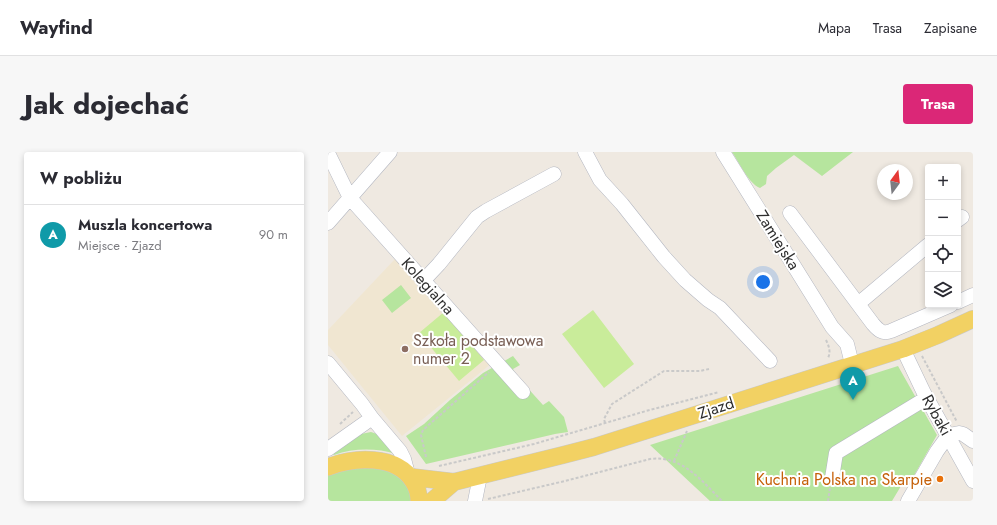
<!DOCTYPE html>
<html lang="pl">
<meta charset="utf-8">
<style>
body{margin:0;font-family:Jost,sans-serif;background:#f7f7f7;color:#2b2b33}
.controls{position:absolute;right:12px;top:12px;display:grid;overflow:hidden;border-radius:4px;box-shadow:0 2px 6px #0003}
.controls button{width:36px;height:36px;display:grid;place-items:center;padding:0;border:0;border-bottom:1px solid #e1e1e2;background:#fff;color:#2b2b33;font:20px sans-serif}
.compass{position:absolute;left:549px;top:12px;width:36px;height:36px;border-radius:50%;background:#fff;box-shadow:0 2px 6px #0003;rotate:15deg}
.you{position:absolute;left:435px;top:130px;width:14px;height:14px;margin:-10px;border:3px solid #fff;border-radius:50%;background:#1a73e8;box-shadow:0 0 0 6px #1a73e833}
.badge{display:grid;place-items:center;width:26px;height:26px;border-radius:50%;background:#db2777;color:#fff;font-size:13px;font-weight:700}
.pin{position:absolute;translate:-50% -33px;filter:drop-shadow(0 1px 2px #0008)}
.pin::after{content:'';position:absolute;top:21px;width:14px;height:12px;background:inherit;clip-path:polygon(0 0,100% 0,50% 100%)}
.list{margin:0;padding:0;list-style:none}
h2{display:flex;justify-content:space-between;align-items:center;height:52px;margin:0;padding:0 16px;font-size:17px}
h2 small{font-size:13px;font-weight:400;color:#7c7c81}
.list li{display:grid;grid-template-columns:26px 1fr auto;gap:12px;align-items:center;box-sizing:border-box;height:60px;padding:0 16px;border-top:1px solid #e1e1e2}
.list b{display:block;font-size:15px;white-space:nowrap}
.list p{margin:0;font-size:13px;white-space:nowrap;color:#7c7c81}
.list em{font-size:13px;font-style:normal;color:#7c7c81}
.icon{flex:none;width:22px;height:22px;fill:none;stroke:currentColor;stroke-width:2;stroke-linecap:round;stroke-linejoin:round}
.map{position:relative;flex:none;width:645px;height:349px;overflow:hidden;border-radius:4px}
header{display:flex;align-items:center;gap:24px;box-sizing:border-box;height:56px;padding:0 20px;background:#fff;border-bottom:1px solid #e1e1e2}
header strong{font-size:19px}
nav{display:flex;gap:22px;margin-inline-start:auto;font-size:14px}
.intro{display:flex;align-items:center;justify-content:space-between;box-sizing:border-box;height:96px;padding:0 24px}
h1{margin:0;font-size:28px}
.button{padding:10px 18px;border-radius:4px;background:#db2777;color:#fff;font-size:14px;font-weight:700}
main{display:flex;gap:24px;padding:0 24px}
aside{flex:1;background:#fff;border-radius:4px;box-shadow:0 2px 6px #0003}
.map>svg:first-child{display:block}
</style>
<header>
<strong>Wayfind</strong>
<nav><a>Mapa</a><a>Trasa</a><a>Zapisane</a></nav>
</header>
<div class="intro"><h1>Jak dojechać</h1><a class="button">Trasa</a></div>
<main>
<aside>
<h2>W pobliżu<small></small></h2>
<ul class="list">
<li><span class="badge" style="background:#0f9aa8">A</span><div><b>Muszla koncertowa</b><p>Miejsce · Zjazd</p></div><em>90 m</em></li>
</ul>
</aside>
<div class="map">
<svg width="645" height="349" viewBox="0 0 645 349">
<rect width="100%" height="100%" fill="#efe9e1"/>
<!-- education -->
<path fill="#f0e6d1" d="M67,107L164,211L74,284L0,193V178Z"/>
<!-- green -->
<path fill="#b6e59e" d="M404,0H525L494,24L466,3L448,16L439,24L438,32L432,36C421,32 411,10 404,0Z
M73,133L83,146L64,161L54,148Z
M185,204L192,213L185,217L187,222L215,253L221,249L236,265L240,280L227,282L98,312L78,284L96,272L122,248L155,221Z
M570,214L609,283L584,327L579,324L564,349H382L322,293Z
M43,280L52,283L68,302C48,296 26,296 6,303L5,302L6,301L33,282Z
M54,315L78,329L84,349H0V322L15,317Z"/>
<!-- pitch -->
<path fill="#c9ec9a" d="M265,158L306,212L276,236L234,182Z
M116,160L156,208L131,229L91,181Z"/>
<g fill="none" stroke-linecap="round" stroke-linejoin="round">
<!-- minor casing -->
<g stroke="#b4b7c1" stroke-width="15">
<path id="minor" d="M257,0L272,28L294,52L336,105L357,128L380,148L392,156L442,209
M395,0L504,175L519,192L524,212
M0,1L22,46L195,240
M462,61L545,172C551,179 555,182 563,179L623,153
M630,68L634,65
M0,71L62,0
M95,129L111,112L149,65L158,59L226,22
M630,150L645,143
M530,152L600,93
M575,197L596,241L645,329
M0,211L34,252L44,266L72,299L76,307L80,322
M0,297L44,266
M504,326L508,301L592,250
M147,349L152,324
M580,349L609,299L617,288L626,282L631,281L635,282L645,289"/>
</g>
<!-- major casing -->
<g stroke="#c9c9c9" stroke-width="18">
<path id="major" d="M0,315C26,305 68,302 85,329C89,335 91,341 91,349
M83,325L126,330L235,303L266,295L575,197L610,183L645,167
M104,349L126,330"/>
</g>
<!-- path -->
<path stroke="#c9c9c9" stroke-width="2" stroke-dasharray="3 2" stroke-linecap="butt" d="M498,188C501,194 503,200 500,206
M594,204L629,270
M277,271L276,267L284,252L336,219H372L381,217
M12,272L25,260
M98,305L93,283L95,278L161,220
M346,309L359,279
M111,314L206,292L318,259L391,240
M160,347L237,329L322,307C354,303 374,329 394,349
M500,349L502,336"/>
<!-- minor -->
<use href="#minor" stroke="#fff" stroke-width="14"/>
<!-- major -->
<use href="#major" stroke="#f2d163" stroke-width="17"/>
</g>
<!-- markers -->
<circle fill="#8d6e63" stroke="#fff" stroke-width="1.5" cx="77" cy="197" r="4"/>
<circle fill="#e8710a" stroke="#fff" stroke-width="1.5" cx="612" cy="327" r="4"/>
<g text-anchor="middle" dominant-baseline="central" stroke-width="4" stroke-linejoin="round" paint-order="stroke">
<!-- street labels -->
<g font-size="16" fill="#2e2e2e" stroke="#fff">
<text transform="translate(450 88) rotate(58)">Zamiejska</text>
<text transform="translate(100 134) rotate(48)">Kolegialna</text>
<text transform="translate(388 256) rotate(-18)">Zjazd</text>
<text transform="translate(609 263) rotate(61)">Rybaki</text>
</g>
<!-- education labels -->
<g font-size="16" fill="#785e54" stroke="#fff" text-anchor="start">
<text x="85" y="188">Szkoła podstawowa<tspan x="85" dy="18">numer 2</tspan></text>
</g>
<!-- food labels -->
<g font-size="16" fill="#c56008" stroke="#fff" text-anchor="end">
<text x="604" y="327">Kuchnia Polska na Skarpie</text>
</g>
</g>
</svg>
<div class="controls">
<button>+</button>
<button>−</button>
<button><svg class="icon" aria-label="locate" viewBox="0 0 24 24"><circle cx="12" cy="12" r="6"/><path d="M12 2v4M12 18v4M2 12h4M18 12h4"/></svg></button>
<button><svg class="icon" aria-label="layers" viewBox="0 0 24 24"><path d="M12 4l9 5-9 5-9-5zM3 14l9 5 9-5"/></svg></button>
</div>
<svg class="compass" viewBox="-18 -18 36 36"><path d="M0-13l5 13h-10z" fill="#e53935"/><path d="M0 13l5-13h-10z" fill="#7c7c81"/></svg>
<div class="you"></div>
<div class="pin badge" style="left:525px;top:248px;background:#0f9aa8">A</div>
</div>
</main>
